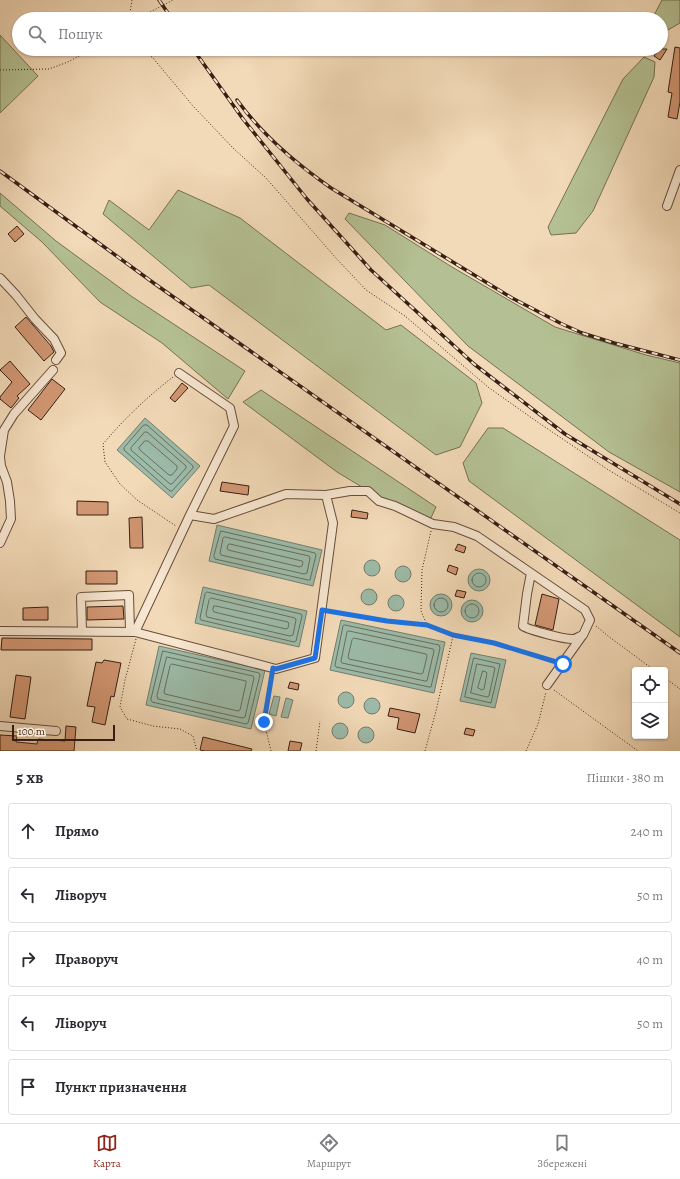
<!DOCTYPE html>
<html lang="uk">
<meta charset="utf-8">
<style>
body{margin:0;font-family:Alegreya,serif;background:#f7f7f7;color:#2b2b33}
.controls{position:absolute;right:12px;bottom:12px;display:grid;overflow:hidden;border-radius:4px;box-shadow:0 1px 3px #0004}
.controls button{width:36px;height:36px;display:grid;place-items:center;padding:0;border:0;border-bottom:1px solid #e1e1e2;background:#fff;color:#2b2b33;font:20px sans-serif}
.scale{position:absolute;left:12px;bottom:10px;width:103px;box-sizing:border-box;padding-left:4px;border:2px solid #381f14;border-top:0;font-size:11px;line-height:14px;white-space:nowrap;color:#381f14;-webkit-text-stroke:3px #f7e6d0;paint-order:stroke}
.stop{position:absolute;width:12px;height:12px;margin:-9px;border:3px solid #1a73e8;border-radius:50%;background:#fff}
.stop.end{background:#1a73e8;border-color:#fff;box-shadow:0 1px 4px #0008}
.list{margin:0;padding:0;list-style:none}
h2{display:flex;justify-content:space-between;align-items:center;height:52px;margin:0;padding:0 16px;font-size:17px}
h2 small{font-size:13px;font-weight:400;color:#7c7c81}
.list li{display:grid;grid-template-columns:26px 1fr auto;gap:12px;align-items:center;box-sizing:border-box;height:56px;margin:0 8px 8px;padding:0 8px;border:1px solid #e1e1e2;border-radius:4px}
.list b{display:block;font-size:15px;white-space:nowrap}
.list em{font-size:13px;font-style:normal;color:#7c7c81}
.icon{flex:none;width:22px;height:22px;fill:none;stroke:currentColor;stroke-width:2;stroke-linecap:round;stroke-linejoin:round}
.map{position:relative;flex:none;width:680px;height:751px;overflow:hidden}
.search{position:absolute;background:#fff;box-shadow:0 1px 3px #0004;left:12px;right:12px;top:12px;height:44px;display:flex;align-items:center;gap:10px;box-sizing:border-box;padding:0 14px;border-radius:22px;color:#7c7c81;font-size:15px}
.sheet{height:372px;background:#fff}
nav{display:flex;justify-content:space-around;align-items:center;box-sizing:border-box;height:56px;border-top:1px solid #e1e1e2;background:#fff;font-size:11px;color:#7c7c81}
nav a{display:grid;justify-items:center;gap:2px}
nav .on{color:#8f2418}
.map>svg:first-child{display:block}
</style>
<div class="map">
<svg width="680" height="751" viewBox="0 0 680 751">
<rect width="100%" height="100%" fill="#f2d9b7"/>
<filter id="stains"><feTurbulence type="fractalNoise" baseFrequency=".005" numOctaves="4"/><feColorMatrix values="0 0 0 0 .2 0 0 0 0 .09 0 0 0 0 .02 0 0 0 .5 -.17"/></filter>
<radialGradient id="worn" r=".72"><stop offset=".6" stop-color="#630" stop-opacity="0"/><stop offset="1" stop-color="#630" stop-opacity=".3"/></radialGradient>
<!-- green -->
<path fill="#b4c093" stroke="#767054" d="M662,0H680V23L661,34V19H652Z
M0,35L38,76L0,113Z
M644,57L655,62L654,77L593,211L576,233L551,235L548,227L623,79Z
M178,190L240,218L386,330L401,325L476,383L482,403L460,447L436,455L209,285L191,288L103,214L109,200L149,230Z
M0,193L56,241L131,296L245,371L228,399L162,343L100,302L42,242L0,206Z
M349,213L385,225L452,267L555,327L646,355L680,363V492L609,452L468,346L345,219Z
M261,390L436,507L430,520L380,498L337,472L243,402Z
M488,428H503L680,540V637L469,481L463,463Z"/>
<!-- water -->
<path fill="#9cbba9" stroke="#747d6d" d="M145,418L200,466L172,498L117,450Z
M217,525L322,550L313,586L209,561Z
M364 568a8 8 0 1 1 16 0a8 8 0 1 1-16 0Z
M395 574a8 8 0 1 1 16 0a8 8 0 1 1-16 0Z
M468 580a11 11 0 1 1 22 0a11 11 0 1 1-22 0Z
M203,587L307,611L299,647L195,623Z
M361 597a8 8 0 1 1 16 0a8 8 0 1 1-16 0Z
M430 605a11 11 0 1 1 22 0a11 11 0 1 1-22 0Z
M388 603a8 8 0 1 1 16 0a8 8 0 1 1-16 0Z
M461 611a11 11 0 1 1 22 0a11 11 0 1 1-22 0Z
M341,620L445,642L434,693L330,670Z
M159,646L265,670L251,729L146,705Z
M471,653L506,660L495,708L460,701Z
M338 700a8 8 0 1 1 16 0a8 8 0 1 1-16 0Z
M274,696L280,697L276,716L269,714Z
M364 706a8 8 0 1 1 16 0a8 8 0 1 1-16 0Z
M286,698L293,700L288,718L281,717Z
M332 731a8 8 0 1 1 16 0a8 8 0 1 1-16 0Z
M358 735a8 8 0 1 1 16 0a8 8 0 1 1-16 0Z"/>
<g fill="none" stroke-linecap="round" stroke-linejoin="round">
<!-- shore -->
<path stroke="#6a6d5e" stroke-width="1" d="M144,425H147L193,466V468L172,491H170L124,450V448Z
M145,432H147L186,466V468L172,484H170L131,450V448Z
M145,441H148L177,466V469L172,475H169L140,450L139,448Z
M221,531L315,553L316,555L310,580H308L215,559L214,556Z
M225,537L309,556L310,558L307,573L304,574L221,555L220,553L223,538Z
M230,544L302,561L303,562L302,566L300,567L228,550L227,548L228,545Z
M472 580a7 7 0 1 1 14 0a7 7 0 1 1-14 0Z
M207,592L301,614L302,616L296,641L294,642L201,620L200,618L205,594Z
M211,598L295,618L296,620L293,635L290,636L207,617L206,614L209,600Z
M434 605a7 7 0 1 1 14 0a7 7 0 1 1-14 0Z
M465 611a7 7 0 1 1 14 0a7 7 0 1 1-14 0Z
M214,606H216L288,622L289,624L288,628L286,629L214,612L213,610Z
M345,625L439,645L440,648L431,687H429L336,667L335,665L343,626Z
M349,631L433,649L434,651L427,681H425L342,663L341,661L347,632Z
M354,638L426,654L427,656L423,673L421,674L349,659L348,657L352,640Z
M163,651L259,673L260,675L248,723L246,724L152,702L151,700Z
M167,657L253,676L254,678L245,717L242,718L158,699L157,696Z
M474,658L500,664L491,703L465,697Z
M172,664L246,681V683L240,710L238,711L165,694L164,692L170,666Z
M477,664L493,667L495,668L489,696L487,697L471,693Z
M483,671L486,672L487,673L484,689L482,690L478,688Z"/>
</g>
<!-- building -->
<path fill="#d29773" stroke="#381f14" d="M675,47L680,48V102L677,119L668,117L672,93L668,92Z
M659,49H667L660,60L654,56Z
M17,226L24,234L15,242L8,234Z
M26,317L51,346L54,352L44,361L15,327Z
M10,361L30,384L17,396L19,398L11,408L0,399V397L12,382L0,370Z
M52,379L65,389L41,420L28,410Z
M182,383L188,388L175,402L170,398Z
M222,482L249,486L248,495L220,491Z
M77,501L108,502V515H77Z
M352,510L368,513L367,519L351,517Z
M142,517L143,548H130L129,518Z
M458,544L466,547L464,553L455,550Z
M449,565L458,568L456,575L447,571Z
M86,571H117V584H86Z
M457,590L466,592L464,598L455,596Z
M542,594L559,599L553,630L535,625Z
M123,606L124,619L87,620V607Z
M48,607V620H23V608Z
M2,638L92,639V650H1Z
M104,660L121,663L114,697L111,696L105,725L92,722L95,707L87,706L96,662L102,663Z
M16,675L31,677L25,719L10,717Z
M290,682L299,684L298,690L288,688Z
M390,708L420,714L415,733L397,729L399,718L388,716Z
M66,726L76,727L74,751H0V735L17,736L16,742L37,744L38,739L65,741Z
M466,728L475,730L473,736L464,734Z
M203,737L252,749L251,751H205L200,750Z
M290,741L302,743L300,751H288Z"/>
<g fill="none" stroke-linecap="round" stroke-linejoin="round">
<!-- minor casing -->
<g stroke="#664e3d" stroke-width="10">
<path id="minor" d="M667,206L680,170
M0,278L16,295L35,319L54,339L61,353L56,360
M0,456L4,430L14,414L53,370
M0,457L1,466L7,482L10,501L11,519L0,543
M326,495L350,491H368L379,501L395,506L433,524L454,527L477,536L531,573L527,594L523,626C529,630 566,640 574,639C577,638 580,636 583,635L590,620L585,610L531,573
M0,631L135,632L276,669L315,658L333,523L326,495L286,494L214,519L190,515
M82,631L81,597L129,595L130,631
M135,632L190,515L234,426L230,408L179,373
M547,685L582,636
M0,726L56,731"/>
</g>
<!-- path -->
<path stroke="#381f14" stroke-width="1" stroke-dasharray="1 2" stroke-linecap="butt" d="M129,19L132,0
M137,19L173,0
M142,49L153,58L193,106L234,149L266,178L335,257L366,290L405,316L488,387L536,421L607,469L680,513
M0,70L49,69L68,62L92,49
M173,377C147,397 124,419 103,444L105,462L120,484L137,500L176,526
M431,531L422,570L421,611L427,625L453,635L494,643L554,661
M330,612L387,621L426,625
M596,626L608,636L654,670
M136,639L125,680L120,707L127,719L153,726L180,729L193,736L197,751
M665,678L680,689
M554,690L638,751
M271,751L264,722L271,675
M316,751L320,721
M425,751L436,711L453,636
M526,751L538,724L546,692"/>
<!-- minor -->
<use href="#minor" stroke="#f7e6d0" stroke-width="8"/>
<!-- rail casing -->
<g stroke="#381f14" stroke-width="3.5">
<path id="rail" d="M159,0L172,19
M193,49L243,119L307,199L371,270L474,364L565,434L680,504
M237,100C263,136 295,163 331,188L512,298L562,324L582,333L614,343L680,360
M0,171L155,284L680,653"/>
</g>
<!-- rail -->
<use href="#rail" stroke="#f7e6d0" stroke-width="2" stroke-dasharray="6" stroke-linecap="butt"/>
</g>
<g fill="none" stroke-linecap="round" stroke-linejoin="round">
<!-- route -->
<path stroke="#1a73e8" stroke-width="5" d="M264,722L273,668L276,669L315,658L322,610L387,621L427,625L453,635L494,643L563,664"/>
</g>
<rect width="100%" height="100%" filter="url(#stains)"/>
<rect width="100%" height="100%" fill="url(#worn)"/>
</svg>
<div class="controls">
<button><svg class="icon" aria-label="locate" viewBox="0 0 24 24"><circle cx="12" cy="12" r="6"/><path d="M12 2v4M12 18v4M2 12h4M18 12h4"/></svg></button>
<button><svg class="icon" aria-label="layers" viewBox="0 0 24 24"><path d="M12 4l9 5-9 5-9-5zM3 14l9 5 9-5"/></svg></button>
</div>
<div class="scale">100 m</div>
<div class="stop" style="left:563px;top:664px"></div>
<div class="stop end" style="left:264px;top:722px"></div>
<div class="search"><svg class="icon" aria-label="search" viewBox="0 0 24 24"><circle cx="10" cy="10" r="6"/><path d="M15 15l6 6"/></svg>Пошук</div>
</div>
<section class="sheet">
<h2>5 хв<small>Пішки · 380 m</small></h2>
<ul class="list">
<li><svg class="icon" aria-label="ahead" viewBox="0 0 24 24"><path d="M12 20V5M6 11l6-6 6 6"/></svg><div><b>Прямо</b></div><em>240 m</em></li>
<li><svg class="icon" aria-label="left" viewBox="0 0 24 24"><path d="M17 20v-9H6M10 6l-5 5 5 5"/></svg><div><b>Ліворуч</b></div><em>50 m</em></li>
<li><svg class="icon" aria-label="right" viewBox="0 0 24 24"><path d="M7 20v-9h11M14 6l5 5-5 5"/></svg><div><b>Праворуч</b></div><em>40 m</em></li>
<li><svg class="icon" aria-label="left" viewBox="0 0 24 24"><path d="M17 20v-9H6M10 6l-5 5 5 5"/></svg><div><b>Ліворуч</b></div><em>50 m</em></li>
<li><svg class="icon" aria-label="arrive" viewBox="0 0 24 24"><path d="M6 21V4h12l-3 4 3 4H6"/></svg><div><b>Пункт призначення</b></div></li>
</ul>
</section>
<nav>
<a class="on"><svg class="icon" aria-label="map" viewBox="0 0 24 24"><path d="M3 6l6-2 6 2 6-2v14l-6 2-6-2-6 2zM9 4v14M15 6v14"/></svg>Карта</a>
<a><svg class="icon" aria-label="directions" viewBox="0 0 24 24"><path d="M12 3l9 9-9 9-9-9zM9 14v-3h6M13 9l2 2-2 2"/></svg>Маршрут</a>
<a><svg class="icon" aria-label="saved" viewBox="0 0 24 24"><path d="M7 4h10v16l-5-4-5 4z"/></svg>Збережені</a>
</nav>
